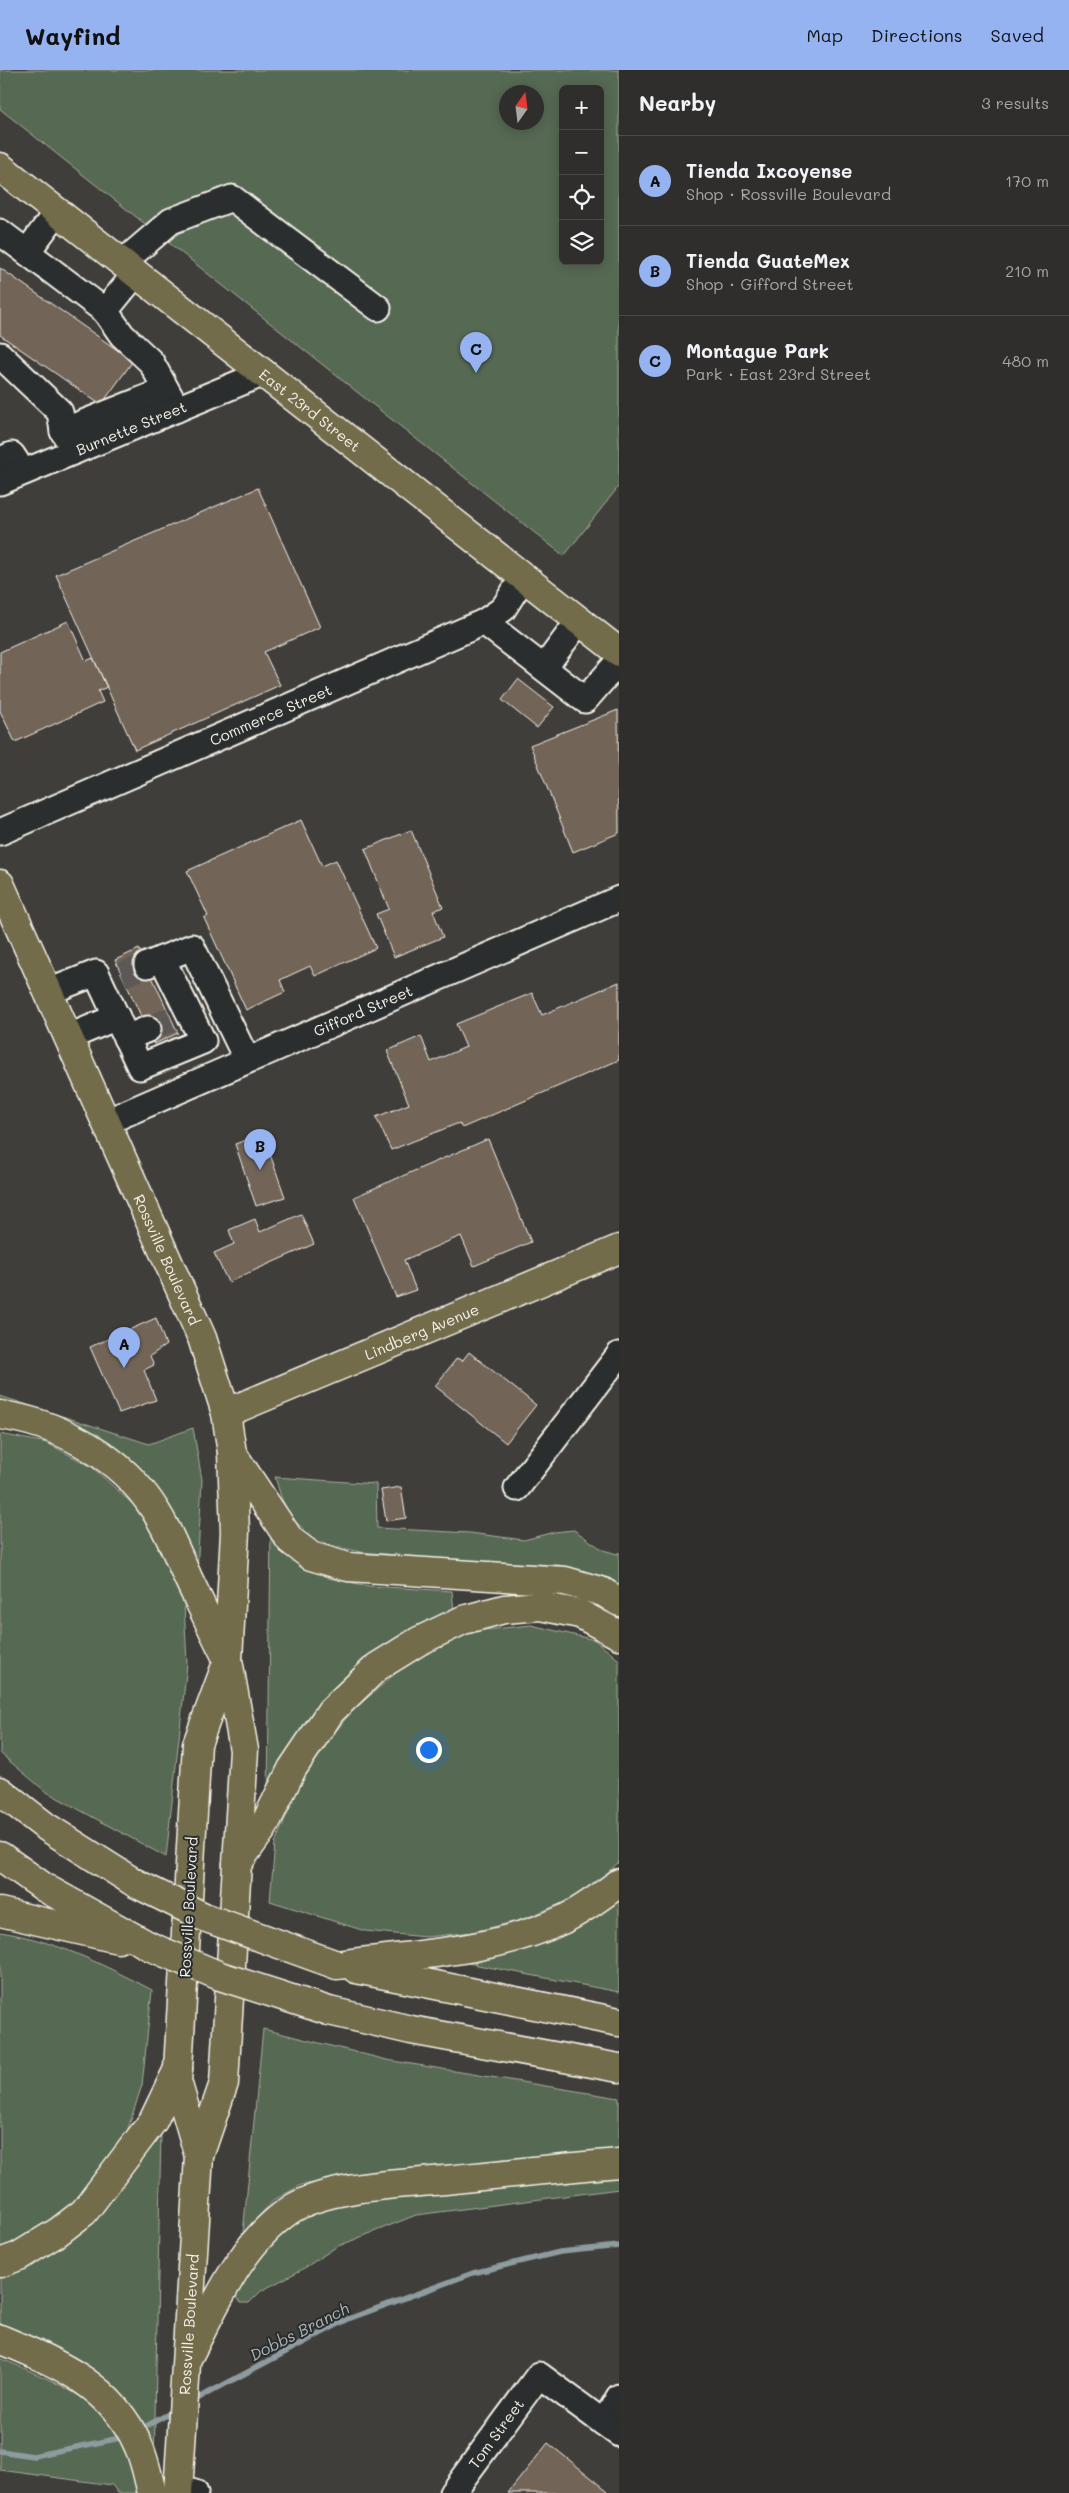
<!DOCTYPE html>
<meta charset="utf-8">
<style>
body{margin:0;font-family:Mali,sans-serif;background:#383634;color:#f1f3f6}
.controls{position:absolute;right:15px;top:15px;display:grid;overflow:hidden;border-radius:8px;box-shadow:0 2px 12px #0003}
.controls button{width:45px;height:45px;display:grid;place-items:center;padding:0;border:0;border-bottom:1px solid #4b4a48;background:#302e2c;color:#f1f3f6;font:25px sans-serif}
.compass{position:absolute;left:499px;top:15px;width:45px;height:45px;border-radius:50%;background:#302e2c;box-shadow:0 2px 12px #0003;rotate:14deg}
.you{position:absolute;left:428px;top:1679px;width:18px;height:18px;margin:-12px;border:4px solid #fff;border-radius:50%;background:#1a73e8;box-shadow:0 0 0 8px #1a73e833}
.badge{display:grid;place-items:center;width:32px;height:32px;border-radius:50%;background:#95b2f1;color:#111;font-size:16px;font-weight:700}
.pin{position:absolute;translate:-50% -41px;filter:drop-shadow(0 1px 2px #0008)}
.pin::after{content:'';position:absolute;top:26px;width:18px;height:15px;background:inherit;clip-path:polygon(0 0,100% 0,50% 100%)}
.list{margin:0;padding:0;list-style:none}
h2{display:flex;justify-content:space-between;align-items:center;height:65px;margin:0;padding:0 20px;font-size:21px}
h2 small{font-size:16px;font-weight:400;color:#a8a8a9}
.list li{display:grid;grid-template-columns:32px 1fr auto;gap:15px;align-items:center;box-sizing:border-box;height:90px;padding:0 20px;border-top:1px solid #4b4a48}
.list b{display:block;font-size:19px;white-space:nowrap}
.list p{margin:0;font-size:16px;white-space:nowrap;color:#a8a8a9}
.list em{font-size:16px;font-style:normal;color:#a8a8a9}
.icon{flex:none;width:28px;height:28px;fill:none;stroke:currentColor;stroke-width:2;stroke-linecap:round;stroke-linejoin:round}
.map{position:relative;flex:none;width:619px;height:2423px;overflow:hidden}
header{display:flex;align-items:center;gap:30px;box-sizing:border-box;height:70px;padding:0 25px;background:#95b2f1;color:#111}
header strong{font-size:24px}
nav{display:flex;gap:28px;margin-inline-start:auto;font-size:18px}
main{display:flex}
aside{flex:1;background:#302e2c}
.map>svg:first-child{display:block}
</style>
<header>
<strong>Wayfind</strong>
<nav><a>Map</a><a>Directions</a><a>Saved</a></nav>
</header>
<main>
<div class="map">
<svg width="619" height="2423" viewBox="0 0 619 2423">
<rect width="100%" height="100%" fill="#403e3b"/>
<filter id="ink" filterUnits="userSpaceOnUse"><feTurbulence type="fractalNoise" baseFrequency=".02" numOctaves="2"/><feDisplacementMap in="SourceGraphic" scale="10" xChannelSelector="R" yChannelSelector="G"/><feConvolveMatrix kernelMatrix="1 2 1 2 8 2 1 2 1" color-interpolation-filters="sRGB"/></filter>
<g filter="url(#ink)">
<!-- green -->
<path fill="#576953" stroke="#a6ad9e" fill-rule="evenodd" d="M0,0H619V416L564,486L0,39ZM563,19H600V191H563ZM507,22H536V52H507Z
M0,1326L149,1374L193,1358L202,1410L197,1503L155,1424L0,1337Z
M0,1364L47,1373L92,1397L137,1438L154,1465L184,1534L187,1594L166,1787L45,1721L0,1683Z
M275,1407L376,1414L377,1458L470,1463L524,1470L554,1462L574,1460L603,1480L617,1484L619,1482V1515L602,1506L559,1495L461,1491L361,1482L329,1475L314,1468L291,1448L281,1427Z
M271,1458L293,1488L328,1508L369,1516L452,1521L454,1542L402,1568L268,1730Z
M531,1555L595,1570L619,1590V1792L584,1824L521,1850L473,1862L425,1867L365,1861L270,1831L275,1773L306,1699L351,1642L411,1590L466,1562Z
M619,1825V1922L462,1892Z
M0,1862C55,1870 104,1895 152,1920L142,2015L124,2071L95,2114L59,2150L0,2182Z
M263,1959L387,1990L619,2028V2082L349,2107L301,2115L274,2130L243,2163Z
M161,2061L154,2395L138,2354L0,2260V2207L38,2190Z
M619,2104V2119L416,2145L336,2177L303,2199L261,2221L249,2233H241L231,2221L260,2175L309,2142L371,2130Z
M0,2288C41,2306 104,2329 125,2372C133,2388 137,2406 143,2423H118L112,2415L0,2400Z"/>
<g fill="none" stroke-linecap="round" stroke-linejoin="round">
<!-- stream -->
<path stroke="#8e9b9f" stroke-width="5.5" d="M193,2331L348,2249L473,2203L560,2182L619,2176
M137,2361L176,2340
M0,2381L33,2386L125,2367"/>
</g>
<!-- building -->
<path fill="#726559" stroke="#f4f1e8" d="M0,198L133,291L101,335L0,265Z
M258,418L320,557L264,582L280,615L135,680L56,505Z
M68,551L86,591L93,588L107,617L98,621L103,632L15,672L0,641V582Z
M518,609L554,637L537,658L502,630Z
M618,640L619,763L573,782L530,675Z
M301,750L322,796L336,790L376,878L315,906L310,896L280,910L285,922L246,940L204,848L208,846L187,801Z
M411,760L443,837L433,841L443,867L394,887L376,844L389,839L365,779Z
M139,879L178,963L154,974L115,890Z
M619,912V990L462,1058L459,1053L391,1080L376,1047L409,1034L387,981L421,966L431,992L466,977L456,954L532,923L542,945Z
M263,1064L285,1127L256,1136L235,1074Z
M488,1069L531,1172L474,1196L461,1166L404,1190L416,1220L396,1227L354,1127Z
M301,1144L314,1174L228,1212L214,1183L234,1174L229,1160L255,1149L260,1162Z
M156,1248L166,1275L150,1286L154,1295L144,1300L156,1330L119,1343L90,1277Z
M469,1282L536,1335L506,1373L435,1316L457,1288L462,1291Z
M401,1417L406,1448L386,1451L381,1420Z
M548,2373L608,2421L606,2423H508Z"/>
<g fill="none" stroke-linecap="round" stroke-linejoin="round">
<!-- minor-tunnel -->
<path stroke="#5b5955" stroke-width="25" stroke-dasharray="25 12" stroke-linecap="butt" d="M122,905L147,895
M148,959L172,949"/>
<!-- minor casing -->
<g stroke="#f4f1e8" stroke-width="29">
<g id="minor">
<path d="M0,162L105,241L122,265L151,292L177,339"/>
<path d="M27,182L57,142"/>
<path d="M122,193L171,151L232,128L378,238"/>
<path d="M105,241L136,203"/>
<path d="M0,285L60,342L63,361"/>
<path d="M75,381L63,361L166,320"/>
<path d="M0,390L12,385L23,402"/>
<path id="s1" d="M0,412L264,303"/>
<path d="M484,552L585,630L619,591"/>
<path d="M544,598L579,551"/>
<path id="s2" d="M0,762L484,552L503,539L524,506"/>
<path d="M147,895L192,877L247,990"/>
<path d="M48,922L96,903L140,997L203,971L162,889"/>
<path d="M69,967L117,947"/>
<path d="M126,968L148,959"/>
<path id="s3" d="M106,1052L619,829"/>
<path d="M517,1418L619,1285"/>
<path d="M604,2353L619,2327"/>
<path d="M178,2419L195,2423"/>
<path id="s4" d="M452,2423L539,2305L619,2364"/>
</g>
</g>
<!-- major casing -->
<g stroke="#f4f1e8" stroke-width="31">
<g id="major">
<path id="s5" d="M0,97L619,582"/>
<path id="s6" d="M0,814L202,1268L226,1343L232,1383L235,1462L228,1590L244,1680L237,1794"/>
<path id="s7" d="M226,1343L619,1179"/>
</g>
</g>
<!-- highway casing -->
<g stroke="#f4f1e8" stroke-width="31">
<g id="highway">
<path d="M0,1345C54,1352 113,1383 146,1427C165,1452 175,1479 188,1508C201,1535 214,1563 228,1590L197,1674L178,1999L177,2011L199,2086"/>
<path d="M232,1383L290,1470L311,1486L348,1497L565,1511L603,1522L619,1532"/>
<path d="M0,1721L45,1756L135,1813"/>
<path d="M0,1786L45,1818L149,1876"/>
<path d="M0,1842L118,1869"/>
<path d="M337,1895C410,1885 495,1882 562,1850C582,1841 601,1826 619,1813"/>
<path d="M356,1899L619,1952"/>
<path d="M329,1941L411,1960L619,1998"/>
<path d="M0,2193L19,2186L58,2162L84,2142L153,2051L178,1999"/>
<path d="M0,2269C57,2293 112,2315 138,2375C145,2390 148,2407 152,2423"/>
<path d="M189,2285C216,2234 240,2174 290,2140C325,2116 403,2114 445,2110C503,2104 561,2098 619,2093"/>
<path id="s8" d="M178,2423L199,2086L224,2013L237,1794L263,1758L292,1699L331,1641L377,1597L419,1571L463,1550L504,1539L540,1536L580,1544L619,1565"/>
</g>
</g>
<!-- minor -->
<use href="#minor" stroke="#2a2d2e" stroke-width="25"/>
<!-- major -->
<use href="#major" stroke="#726c4b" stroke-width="28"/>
<!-- highway -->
<use href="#highway" stroke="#726c4b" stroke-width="28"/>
<!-- highway-bridge casing -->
<g stroke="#f4f1e8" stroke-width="31" stroke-linecap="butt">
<path id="highway-bridge" d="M135,1813L204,1847L337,1895
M149,1876L220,1906L329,1941"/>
</g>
<!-- highway-bridge -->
<use href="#highway-bridge" stroke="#726c4b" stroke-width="28"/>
</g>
</g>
<g text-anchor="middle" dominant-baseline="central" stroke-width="4" stroke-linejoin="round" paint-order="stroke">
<!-- street labels -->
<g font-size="15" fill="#f4f1e8" stroke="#2a2d2e">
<text stroke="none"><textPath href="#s5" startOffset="394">East 23rd Street</textPath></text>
<text stroke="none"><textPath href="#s1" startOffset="142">Burnette Street</textPath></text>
<text stroke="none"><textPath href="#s2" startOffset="295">Commerce Street</textPath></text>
<text stroke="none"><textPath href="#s3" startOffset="280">Gifford Street</textPath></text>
<text stroke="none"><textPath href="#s6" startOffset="411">Rossville Boulevard</textPath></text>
<text stroke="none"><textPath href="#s7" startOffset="212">Lindberg Avenue</textPath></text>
<text transform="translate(188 1837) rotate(-87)">Rossville Boulevard</text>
<text stroke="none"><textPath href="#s8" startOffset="169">Rossville Boulevard</textPath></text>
<text stroke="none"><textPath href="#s4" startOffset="74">Tom Street</textPath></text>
</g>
<!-- water labels -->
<g font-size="16" font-style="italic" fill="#b0b7b7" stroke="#2a2d2e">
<text transform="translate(299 2261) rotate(-27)">Dobbs Branch</text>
</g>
</g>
</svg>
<div class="controls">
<button>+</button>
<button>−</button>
<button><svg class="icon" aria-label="locate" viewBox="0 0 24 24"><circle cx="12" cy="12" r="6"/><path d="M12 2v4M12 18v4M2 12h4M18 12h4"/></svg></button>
<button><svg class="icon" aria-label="layers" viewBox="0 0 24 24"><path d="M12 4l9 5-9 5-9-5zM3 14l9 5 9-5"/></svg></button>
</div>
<svg class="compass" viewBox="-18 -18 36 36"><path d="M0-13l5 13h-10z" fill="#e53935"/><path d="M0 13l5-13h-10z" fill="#a8a8a9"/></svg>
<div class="you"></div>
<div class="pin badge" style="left:124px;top:1298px">A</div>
<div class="pin badge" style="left:260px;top:1100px">B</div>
<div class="pin badge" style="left:476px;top:303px">C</div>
</div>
<aside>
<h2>Nearby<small>3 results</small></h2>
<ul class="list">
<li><span class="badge">A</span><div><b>Tienda Ixcoyense</b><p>Shop · Rossville Boulevard</p></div><em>170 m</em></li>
<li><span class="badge">B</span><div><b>Tienda GuateMex</b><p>Shop · Gifford Street</p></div><em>210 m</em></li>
<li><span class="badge">C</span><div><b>Montague Park</b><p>Park · East 23rd Street</p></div><em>480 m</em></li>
</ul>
</aside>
</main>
